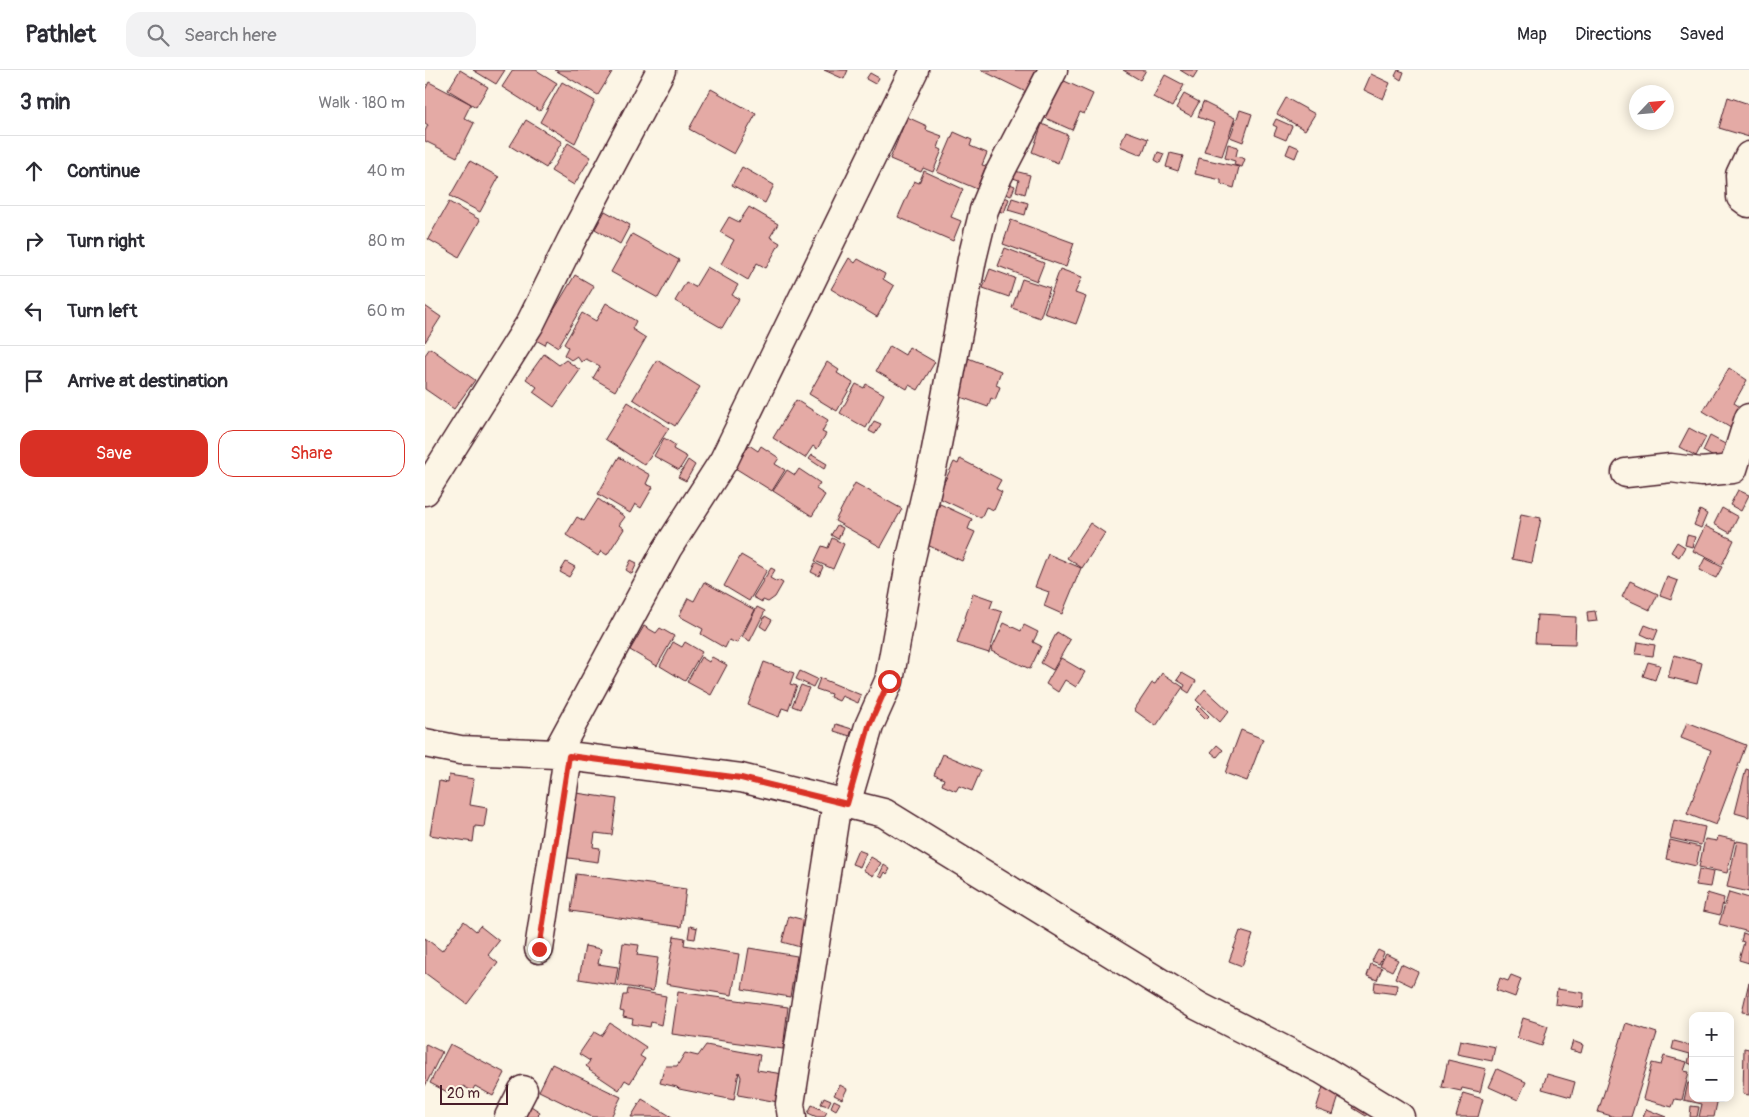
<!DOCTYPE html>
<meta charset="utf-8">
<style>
body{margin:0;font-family:Pangolin,sans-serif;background:#f2f2f3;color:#2b2b33}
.controls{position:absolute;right:15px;bottom:15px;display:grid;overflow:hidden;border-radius:10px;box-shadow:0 2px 12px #0003}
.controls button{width:45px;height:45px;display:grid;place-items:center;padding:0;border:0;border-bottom:1px solid #e1e1e2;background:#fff;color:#2b2b33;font:25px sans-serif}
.compass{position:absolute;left:1204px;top:15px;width:45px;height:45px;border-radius:50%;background:#fff;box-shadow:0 2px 12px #0003;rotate:64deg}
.scale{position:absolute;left:15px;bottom:12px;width:68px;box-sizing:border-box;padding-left:5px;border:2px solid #4a1f2b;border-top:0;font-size:14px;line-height:18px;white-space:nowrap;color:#4a1f2b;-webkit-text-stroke:4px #fcf5e5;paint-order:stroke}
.stop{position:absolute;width:15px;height:15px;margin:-11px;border:4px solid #d93025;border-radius:50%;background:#fff}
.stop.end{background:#d93025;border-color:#fff;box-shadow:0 1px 5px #0008}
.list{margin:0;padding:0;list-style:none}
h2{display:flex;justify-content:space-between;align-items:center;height:65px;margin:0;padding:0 20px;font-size:21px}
h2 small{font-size:16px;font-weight:400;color:#7c7c81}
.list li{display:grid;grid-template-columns:32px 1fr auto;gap:15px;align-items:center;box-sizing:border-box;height:70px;padding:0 20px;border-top:1px solid #e1e1e2}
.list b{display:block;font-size:19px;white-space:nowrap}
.list em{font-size:16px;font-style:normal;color:#7c7c81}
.actions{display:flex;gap:10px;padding:15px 20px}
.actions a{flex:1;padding:11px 0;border:1px solid #d93025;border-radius:15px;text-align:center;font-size:18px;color:#d93025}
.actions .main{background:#d93025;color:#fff}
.icon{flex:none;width:28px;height:28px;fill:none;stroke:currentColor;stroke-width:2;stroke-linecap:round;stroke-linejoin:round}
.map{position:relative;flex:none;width:1324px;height:1047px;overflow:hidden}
header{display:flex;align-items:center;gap:30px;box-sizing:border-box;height:70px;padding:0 25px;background:#fff;border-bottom:1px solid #e1e1e2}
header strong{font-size:24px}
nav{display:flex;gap:28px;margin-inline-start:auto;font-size:18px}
.search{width:350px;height:45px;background:#f2f2f3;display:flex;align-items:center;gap:12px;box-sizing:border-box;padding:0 18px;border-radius:15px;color:#7c7c81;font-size:19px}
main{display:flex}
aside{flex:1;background:#fff}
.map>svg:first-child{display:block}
</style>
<header>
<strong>Pathlet</strong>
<div class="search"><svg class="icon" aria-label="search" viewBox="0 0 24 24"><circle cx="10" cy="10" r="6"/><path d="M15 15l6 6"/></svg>Search here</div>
<nav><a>Map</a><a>Directions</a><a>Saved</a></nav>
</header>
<main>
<aside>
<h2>3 min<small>Walk · 180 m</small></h2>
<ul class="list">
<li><svg class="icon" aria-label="ahead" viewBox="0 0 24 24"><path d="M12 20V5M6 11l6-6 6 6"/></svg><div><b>Continue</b></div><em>40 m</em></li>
<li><svg class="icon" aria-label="right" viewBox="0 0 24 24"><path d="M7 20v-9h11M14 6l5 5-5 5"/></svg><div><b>Turn right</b></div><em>80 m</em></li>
<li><svg class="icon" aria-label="left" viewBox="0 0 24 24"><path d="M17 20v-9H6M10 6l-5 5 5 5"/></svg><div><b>Turn left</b></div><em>60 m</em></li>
<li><svg class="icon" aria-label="arrive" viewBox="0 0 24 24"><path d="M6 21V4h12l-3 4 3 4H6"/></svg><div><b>Arrive at destination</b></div></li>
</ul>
<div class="actions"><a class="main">Save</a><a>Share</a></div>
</aside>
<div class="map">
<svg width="1324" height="1047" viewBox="0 0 1324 1047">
<rect width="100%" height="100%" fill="#fcf5e5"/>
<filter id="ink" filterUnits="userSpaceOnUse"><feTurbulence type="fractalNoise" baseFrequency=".02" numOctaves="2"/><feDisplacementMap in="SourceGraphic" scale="10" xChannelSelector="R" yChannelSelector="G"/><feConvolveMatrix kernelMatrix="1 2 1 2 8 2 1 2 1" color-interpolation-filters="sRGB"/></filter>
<g filter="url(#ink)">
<!-- building -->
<path fill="#e4aaa5" stroke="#4a1f2b" d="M35,0L63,17L51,37L23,20Z
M48,0H80L71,14Z
M88,0H111L132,13L115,41L77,17Z
M130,0H184L187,2L173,25Z
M399,0H423L419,9Z
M556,0H611L601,22Z
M698,0H721L715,10Z
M755,0H773L768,8Z
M973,0L979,2L976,10L970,6Z
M445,3L454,8L450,14L441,9Z
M946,4L965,13L958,29L939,20Z
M740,5L759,15L747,37L728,27Z
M635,9L668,24L659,44L655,42L647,60L618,47Z
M4,12L46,34L39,48L49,53L32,87L0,71V61L3,55L0,53V20Z
M137,12L170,31L150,73L115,52Z
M286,19L331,44L309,84L264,59Z
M759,24L774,32L766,46L751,38Z
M1303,27L1324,34V67L1294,58Z
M861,28L890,44L880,60L852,44Z
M778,32L810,48L797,86L779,81L789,53L773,47Z
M815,40L827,44L818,72L805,67Z
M482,47L502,56L501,60L517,66L513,78L517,80L508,102L498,98L496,102L465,89Z
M851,49L867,56L861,70L849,65L852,57L848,55Z
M101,50L137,72L121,98L85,76Z
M617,54L643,65L633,93L607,82Z
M701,61L723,69L717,85L695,76Z
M529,62L547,70L545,76L562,83L557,95L561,96L552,119L512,102Z
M143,73L166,87L149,115L126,101Z
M803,74L813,77L811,86L820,89L817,97L809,95L810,91L800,88Z
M865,74L874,78L870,88L861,84Z
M733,82L739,84L735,93L730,90Z
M745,83L758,86L753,101L741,97Z
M774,88L814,97L809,118L796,114V110L770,104Z
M45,91L74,107L55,142L25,126Z
M317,97L349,115L340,133L307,115Z
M499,101L538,119L526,147L536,151L528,171L473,147L489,111L494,113Z
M590,101L605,105L600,124L591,121L594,110L588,108Z
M577,111L590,116L586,126L574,121Z
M573,124L584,129L579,143L568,138Z
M587,128L603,133L600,145L583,140Z
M24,132L55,150L34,187L3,169Z
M324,137L353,154L345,167L355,173L341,198L332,193L323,210L296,194L309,170L295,162L304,147L314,152Z
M180,141L205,155L195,174L170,159Z
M586,150L649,173L641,197L578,174Z
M207,164L254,190L233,228L186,202Z
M580,178L619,193L612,211L573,196Z
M424,188L430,193L433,189L460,204L458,209L469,216L452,247L406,219Z
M282,197L313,215L307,225L314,229L297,258L250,231L261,212L270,217Z
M565,199L590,208L584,227L558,218Z
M635,199L657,207L650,223L661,227L651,254L619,243Z
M150,205L169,216L133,277L122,270L120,275L111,270Z
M597,209L625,218L615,248L587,238Z
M181,233L211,251L207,259L221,268L190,321L168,308L175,296L161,289L156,292L152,286L146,290L139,285L143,277L139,274L157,243L171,251Z
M0,236L16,247L0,272Z
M465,276L480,285L484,277L510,292L493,320L484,315L482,319L451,301Z
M5,278L50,310L29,339L0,319V285Z
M119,284L134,295L141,290L155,300L129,337L108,322L112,317L101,309Z
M543,288L576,301L571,315L575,317L570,330L566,328L563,337L530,325Z
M232,290L275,317L250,356L208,329Z
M402,292L414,300L412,303L428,313L412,341L384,324Z
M1304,298L1322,310L1309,333L1320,340L1309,360L1278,341Z
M431,314L439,318L441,314L459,324L441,358L415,343Z
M371,330L403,350L397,362L401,364L392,379L388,376L380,388L348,368Z
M203,332L244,358L220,395L180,369Z
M449,351L456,354L450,364L444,361Z
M1264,358L1281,367L1271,386L1254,377Z
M1285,366L1302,375L1294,390L1278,381Z
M239,368L250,375L248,379L262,387L254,400L229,386Z
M324,375L333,381L336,376L354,388L350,394L360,400L347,421L310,398Z
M387,385L402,394L399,399L384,389Z
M194,387L225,405L221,414L228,417L216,438L210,434L205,443L173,424Z
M535,389L576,410L571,419L577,422L569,440L561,437L556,448L512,427L529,392L533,394Z
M263,390L270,395L261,411L253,407Z
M374,399L395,413L391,419L400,425L387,446L348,421L362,400L370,405Z
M430,413L477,439L456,477L410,451Z
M1313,420L1324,425L1316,441L1305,435Z
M173,429L200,447L194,455L199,459L182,485L176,481L173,486L141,465L152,447L159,451Z
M515,434L547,449L543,459L550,462L537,491L498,473Z
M1297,438L1313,447L1305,463L1289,454Z
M1275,440L1282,444L1276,458L1269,455Z
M1096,444L1116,448L1107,493L1087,489Z
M665,453L680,463L657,498L642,488Z
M412,455L418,458L413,469L406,465Z
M1280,456L1309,470L1297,495L1268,481Z
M1262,465L1270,467L1267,477L1260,475Z
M407,468L419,474L408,499L390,491L397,476L403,478Z
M1252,472L1260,477L1254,487L1246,482Z
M623,484L656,498L637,544L619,536L624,522L610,517Z
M316,485L342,500L324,531L299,516Z
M1280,488L1297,497L1291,508L1274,500Z
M206,490L212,493L207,504L201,500Z
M141,492L150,497L144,507L135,502Z
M390,493L398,497L394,506L386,502Z
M346,498L350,500L345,508L352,512L353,510L358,513L350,527L343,532L338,530L337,532L328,527Z
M1242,507L1253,511L1246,529L1235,525Z
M1205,511L1233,524L1225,540L1197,527Z
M279,512L330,540L312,573L304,570L300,578L276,564L278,559L254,546L263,528L269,531Z
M548,523L568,530L565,538L577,542L564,583L532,573Z
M332,537L340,541L325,571L317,567Z
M1170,541L1172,551L1163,552L1162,542Z
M1112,545L1151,547L1150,574L1110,573Z
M340,546L347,550L341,560L335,556Z
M579,553L596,561L599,555L613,562L608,572L616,576L605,599L566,581Z
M1220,555L1233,560L1229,570L1216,564Z
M219,556L231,563L235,558L249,566L232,596L205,580Z
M632,562L645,570L628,600L616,593Z
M248,572L257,577L260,572L277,582L260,611L235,596Z
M1213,572L1230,575L1228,586L1211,584Z
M1249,585L1277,593L1272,614L1243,607Z
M276,587L284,592L287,587L302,595L286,625L262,612Z
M636,588L660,602L651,617L640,610L633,622L621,614Z
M339,592L369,603L365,614L372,616L363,640L357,638L354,647L323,635Z
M1223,592L1235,595L1230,610L1218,606Z
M375,601L392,609L388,617L371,609Z
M737,603L758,617L731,656L709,640L727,613L730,614Z
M757,603L771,611L764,623L758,619L760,615L752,610Z
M395,608L436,625L433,633L417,626L414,631L405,627L406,624L391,619Z
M376,615L384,618L375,639L367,636Z
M780,619L804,641L795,652L771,630Z
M774,636L784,646L781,649L771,639Z
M1262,652L1321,675L1291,755L1262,744L1286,680L1256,668Z
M411,654L427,659L425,666L409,661Z
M816,660L838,669L822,711L800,703Z
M792,675L798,680L792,687L786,682Z
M518,684L556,700L547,721L534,716L531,721L517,715L519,709L509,705Z
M1321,699L1324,700V747L1310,743Z
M24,705L49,709L45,735L62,738L59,757L50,756L48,772L5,765L14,711L23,713Z
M145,722L192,729L187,765L170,763L168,777L175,778L173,792L136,787Z
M1249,750L1280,757L1276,775L1245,768Z
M1293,766L1310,770L1302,803L1274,797L1280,769L1292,771Z
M1245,770L1275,777L1271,796L1241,789Z
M1312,771L1324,773V822L1302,817Z
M433,780L441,783L435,797L427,794Z
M446,787L456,793L448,806L438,800Z
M459,795L465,799L462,804L460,802L457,808L454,806Z
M1274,799L1288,802L1285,817L1271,815Z
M151,804L261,819L256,857L146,841Z
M1304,822L1324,828V862L1294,854Z
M1282,823L1299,828L1295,845L1278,841Z
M364,846L383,851L375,877L357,872Z
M39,851L51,861L55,856L74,871L63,885L73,893L42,934L0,903V868L17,881Z
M265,856L272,858L270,869L263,868Z
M815,861L828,865L817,896L804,891Z
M1318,863L1324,865V893L1314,890L1319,872L1316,871Z
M249,866L260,868L259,875L314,884L307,925L241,914Z
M198,873L214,875L212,885L233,888L228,921L192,915Z
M160,876L176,879L173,894L193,897L190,915L154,909Z
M324,878L372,886L365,927L317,919Z
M953,880L959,883L954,894L947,891Z
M961,884L973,890L967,901L955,895Z
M946,894L957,898L952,910L942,906Z
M976,894L993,902L987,916L970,908Z
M1086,905L1096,909L1090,927L1071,920L1075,908L1083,911Z
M950,912L972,915L971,924L949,921Z
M1324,912V943L1317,942Z
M203,919L241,926L236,955L226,952L225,957L207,954L208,949L198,947L199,942L195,941L198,925H202Z
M1132,919L1159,923L1158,938L1130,934Z
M253,922L363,937L358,979L247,964Z
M1098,948L1123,956L1117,976L1092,968Z
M185,953L221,977L215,986L220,989L205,1013L200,1010L194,1020L164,1000L165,999L161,996L165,991L154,984L169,962L176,966Z
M1201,953L1232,963L1206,1047H1190L1173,1042Z
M1035,970L1070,977L1067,991L1032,984Z
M1148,971L1158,975L1156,983L1145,980Z
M1249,971L1268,976V995L1263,993L1265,984L1247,979Z
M1,974L17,982L0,1016V975Z
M25,974L80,1003L68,1026L50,1016L47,1021L38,1016L32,1027L5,1013Z
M281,975L335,985L332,1000L358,1004L353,1032L313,1025L316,1007L314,1002L309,1030L254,1019L252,1017L235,1013L240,996H252L260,983L273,986Z
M1319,978L1324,979V1025L1318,1024Z
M1239,986L1262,992L1259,1001L1264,1002L1257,1030L1250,1029L1247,1037L1218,1029L1227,993L1236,995Z
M1023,990L1061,999L1055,1022L1037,1018L1036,1021L1017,1017Z
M127,994L196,1027L186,1047H167L114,1021Z
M1072,999L1101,1012L1093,1030L1064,1017Z
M1122,1004L1150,1012L1146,1027L1117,1019Z
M1263,1013L1268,1014V1028H1293L1289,1047H1274L1277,1034L1259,1030Z
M415,1015L422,1019L417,1029L409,1025Z
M898,1017L915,1023L908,1045L891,1039Z
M1038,1023L1058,1029L1053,1047H1031Z
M399,1027L406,1030L403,1036L396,1034Z
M217,1029L247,1047H206Z
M409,1030L415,1033L411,1040L406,1037Z
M933,1030L946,1039L941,1046L928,1038Z
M103,1034L115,1042L112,1047H103L97,1044Z
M387,1035L402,1042L399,1047H392L383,1043Z
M1266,1036L1274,1037L1272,1047H1265Z
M1221,1039L1241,1047H1218Z"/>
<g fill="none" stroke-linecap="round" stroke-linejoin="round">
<!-- minor casing -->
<g stroke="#4a1f2b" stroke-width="31">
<path id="minor" d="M1324,86L1315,105L1316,127L1324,133
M1201,403L1246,398L1276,402L1308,399L1324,348
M0,421L106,252L146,171L236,0
M0,673L35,680L131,684L242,479L299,390L489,0
M421,734L444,656L464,611L486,488L510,385L547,189L559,140L573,106L628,0
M114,879L143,686L316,708L459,743L773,936L898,1000L975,1047
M84,1047L98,1020
M367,1047L365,1034L412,732"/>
</g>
<!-- minor -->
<use href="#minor" stroke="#fcf5e5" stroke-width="28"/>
</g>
</g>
<g fill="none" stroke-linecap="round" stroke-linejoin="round" filter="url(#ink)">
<!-- route -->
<path stroke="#d93025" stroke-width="6" d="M114,879L144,686L316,708L422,734L444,656L464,611"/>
</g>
</svg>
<div class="controls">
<button>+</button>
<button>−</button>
</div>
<svg class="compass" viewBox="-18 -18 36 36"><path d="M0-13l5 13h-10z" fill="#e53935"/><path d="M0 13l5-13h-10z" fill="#7c7c81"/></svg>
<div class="scale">20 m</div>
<div class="stop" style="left:464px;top:611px"></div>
<div class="stop end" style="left:114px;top:879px"></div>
</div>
</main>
